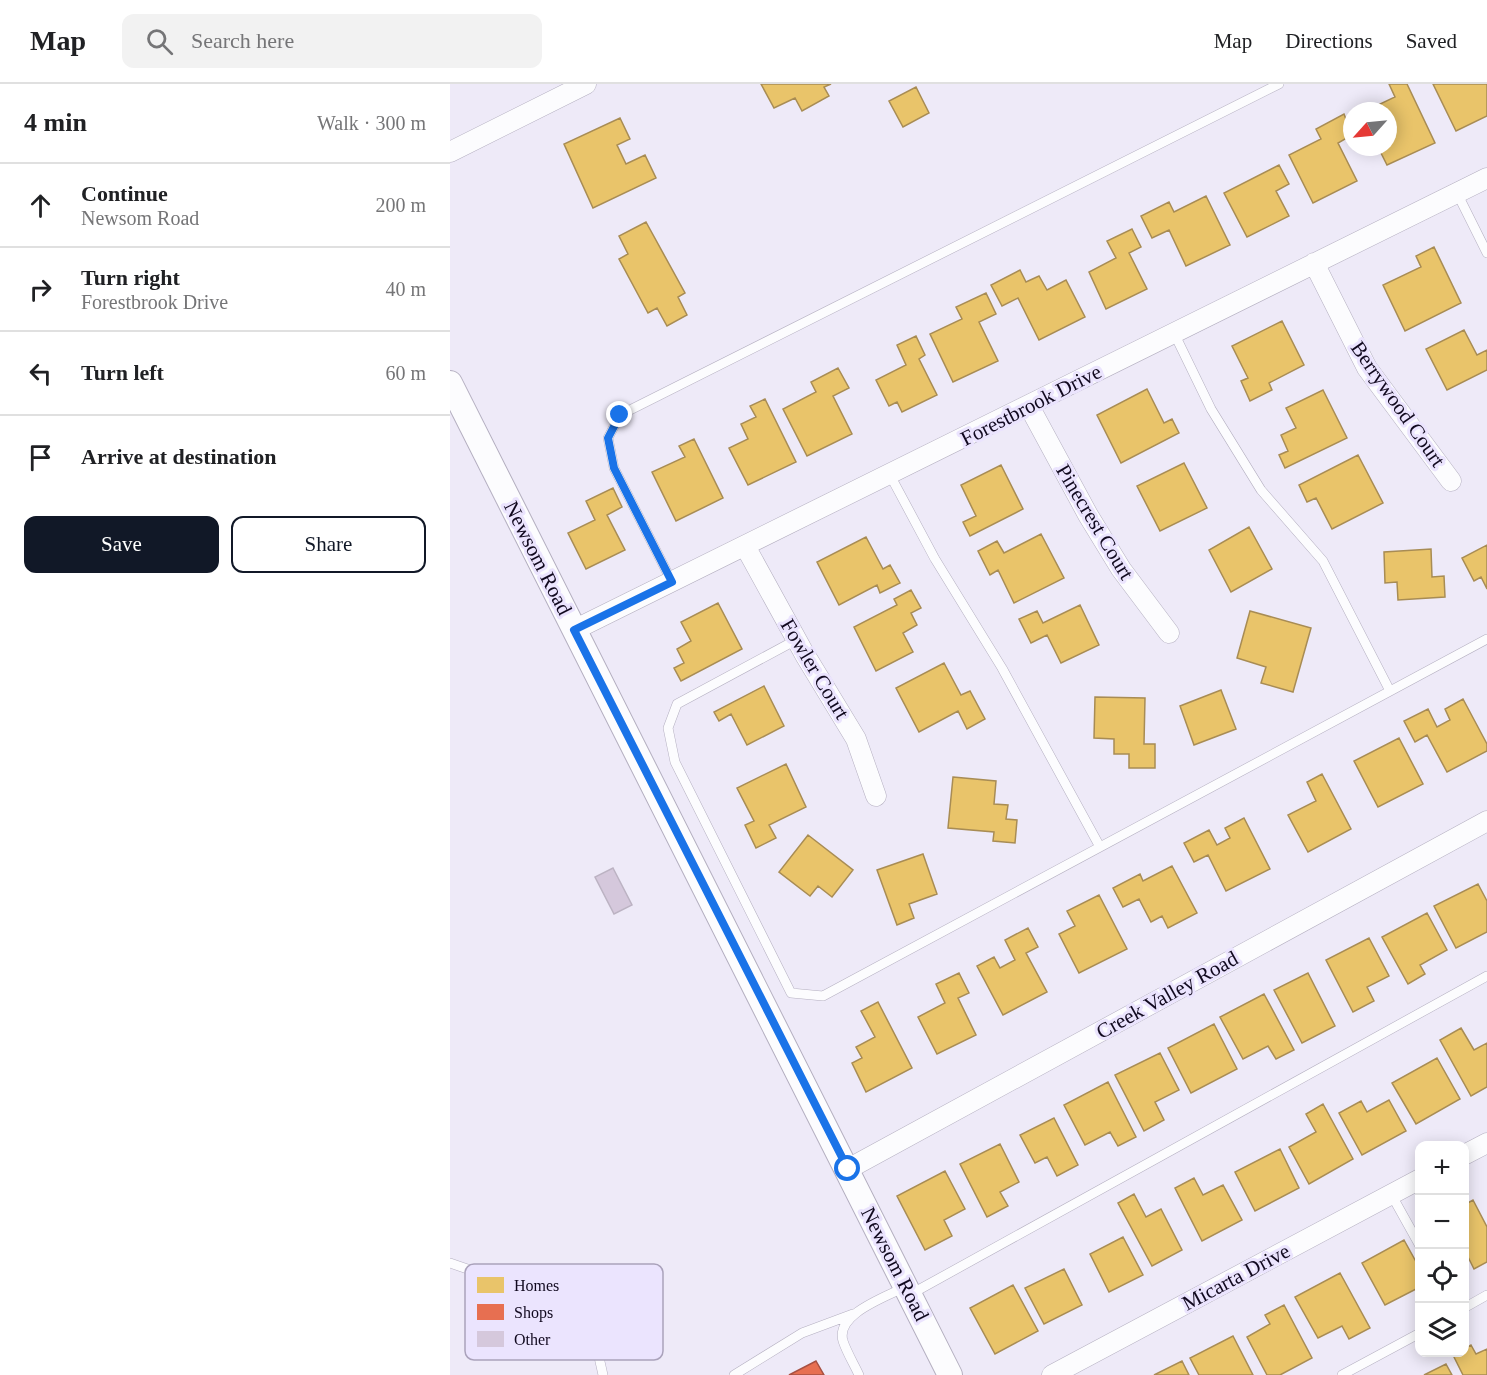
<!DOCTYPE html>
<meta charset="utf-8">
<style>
body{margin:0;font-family:Georgia,serif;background:#f2f2f2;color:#202124}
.controls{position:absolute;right:18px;bottom:18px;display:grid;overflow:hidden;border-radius:12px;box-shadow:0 3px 15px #0003}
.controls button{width:54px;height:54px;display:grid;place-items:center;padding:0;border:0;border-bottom:2px solid #e0e0e0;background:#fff;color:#202124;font:30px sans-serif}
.compass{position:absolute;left:893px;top:18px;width:54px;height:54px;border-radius:50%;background:#fff;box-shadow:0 3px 15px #0003;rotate:243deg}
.stop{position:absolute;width:18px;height:18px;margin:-14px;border:4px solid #1a73e8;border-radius:50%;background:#fff}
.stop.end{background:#1a73e8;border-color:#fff;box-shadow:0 2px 6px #0008}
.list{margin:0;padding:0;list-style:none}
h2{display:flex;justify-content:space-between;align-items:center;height:78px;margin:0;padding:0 24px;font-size:26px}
h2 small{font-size:20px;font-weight:400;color:#757577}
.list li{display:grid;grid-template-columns:39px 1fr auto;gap:18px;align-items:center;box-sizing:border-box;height:84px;padding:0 24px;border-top:2px solid #e0e0e0}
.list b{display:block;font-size:22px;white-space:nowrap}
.list p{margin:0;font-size:20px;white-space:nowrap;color:#757577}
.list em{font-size:20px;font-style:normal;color:#757577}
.actions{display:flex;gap:12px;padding:18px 24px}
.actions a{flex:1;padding:14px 0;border:2px solid #111827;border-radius:12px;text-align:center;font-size:21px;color:#111827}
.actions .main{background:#111827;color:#fff}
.icon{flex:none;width:33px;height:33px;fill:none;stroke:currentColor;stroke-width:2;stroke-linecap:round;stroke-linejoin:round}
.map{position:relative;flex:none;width:1037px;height:1291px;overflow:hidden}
header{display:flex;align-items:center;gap:36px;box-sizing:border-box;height:84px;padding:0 30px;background:#fff;border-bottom:2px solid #e0e0e0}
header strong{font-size:28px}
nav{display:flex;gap:33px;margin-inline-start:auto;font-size:21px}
.search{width:420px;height:54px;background:#f2f2f2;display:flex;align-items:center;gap:15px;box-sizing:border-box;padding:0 21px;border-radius:12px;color:#757577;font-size:22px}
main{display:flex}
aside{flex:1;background:#fff}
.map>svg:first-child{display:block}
</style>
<header>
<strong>Map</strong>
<div class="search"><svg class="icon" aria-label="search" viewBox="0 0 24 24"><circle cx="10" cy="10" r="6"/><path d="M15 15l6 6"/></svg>Search here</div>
<nav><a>Map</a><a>Directions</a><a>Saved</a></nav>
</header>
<main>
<aside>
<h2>4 min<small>Walk · 300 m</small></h2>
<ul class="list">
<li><svg class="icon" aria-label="ahead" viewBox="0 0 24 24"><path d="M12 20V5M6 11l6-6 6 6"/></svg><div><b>Continue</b><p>Newsom Road</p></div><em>200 m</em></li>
<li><svg class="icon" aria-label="right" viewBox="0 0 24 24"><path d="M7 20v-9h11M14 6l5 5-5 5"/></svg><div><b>Turn right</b><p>Forestbrook Drive</p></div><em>40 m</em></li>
<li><svg class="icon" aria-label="left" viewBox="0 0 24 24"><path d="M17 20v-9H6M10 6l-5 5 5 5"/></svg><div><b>Turn left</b></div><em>60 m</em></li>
<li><svg class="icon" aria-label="arrive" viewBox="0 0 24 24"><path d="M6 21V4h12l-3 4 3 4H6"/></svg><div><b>Arrive at destination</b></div></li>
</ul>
<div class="actions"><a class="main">Save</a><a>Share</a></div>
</aside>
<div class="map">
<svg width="1037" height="1291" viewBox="0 0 1037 1291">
<rect width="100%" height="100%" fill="#eeeaf8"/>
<!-- homes -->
<path fill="#e9c46a" stroke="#a88c54" stroke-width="1.5" d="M311,0H381L374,3L379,12L352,27L345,14L324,24Z
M939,0H957L985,59L937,81L928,63H938V27H934L930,20L945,13Z
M983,0H1037V32L1006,47Z
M466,3L479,29L453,43L439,17Z
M894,30L902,51L888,59L907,97L863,119L839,71L871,55L866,45Z
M170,34L180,55L167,61L176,80L195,71L206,94L143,124L114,60Z
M829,81L839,100L826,107L839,132L797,153L774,109Z
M756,112L780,161L736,182L719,146L702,154L691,132L719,118L724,128Z
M196,138L235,209L228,213L237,231L217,242L207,224L198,229L169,175L178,170L169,152Z
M682,145L691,163L679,169L697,205L656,225L639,188L666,174L657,157Z
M984,163L1011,219L955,247L933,201L971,183L966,172Z
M570,186L576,198L589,192L597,206L616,196L635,233L589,256L568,214L552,222L541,201Z
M536,209L546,230L529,238L548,277L503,298L480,250L512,235L506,223Z
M832,237L854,281L819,299L822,306L800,317L791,297L798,294L782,262Z
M1014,246L1027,271L1037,266V286L997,306L976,265Z
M466,252L475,271L469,275L487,311L452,328L447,318L439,322L426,296L456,281L447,261Z
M388,284L399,304L383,312L402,350L357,372L333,325L366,308L361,298Z
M697,305L714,339L722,335L729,349L671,379L647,331Z
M873,306L897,354L835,384L829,371L838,367L831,351L846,344L836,324Z
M315,315L346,378L298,401L279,364L298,355L291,340L306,333L300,322Z
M244,355L273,414L226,437L202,388L235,373L229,362Z
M908,371L933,419L882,445L866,414L857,418L849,401Z
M734,379L757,424L710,447L687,402Z
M551,381L573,425L520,452L513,438L526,432L511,401Z
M163,404L172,423L157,431L175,466L136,485L118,449L145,436L136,417Z
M799,443L822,485L781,508L759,466Z
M591,450L614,494L564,519L548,486L540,491L528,467L547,457L554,469Z
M416,453L433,485L440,481L450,499L430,509L427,501L389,521L367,478Z
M1037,461V505L1031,493L1024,497L1012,474Z
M981,465L982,493L994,492L995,513L948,516L947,498L935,499L934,468Z
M461,506L471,524L461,529L467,541L453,549L463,568L426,587L404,543L447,521L444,515Z
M268,519L292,565L231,597L224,584L234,579L227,565L241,557L231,538Z
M630,521L649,561L611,579L597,551L581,559L569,535L587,527L593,539Z
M800,527L861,544L843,608L811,599L816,583L787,574Z
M494,579L511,611L520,607L535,635L517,645L508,627L469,648L446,604Z
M314,602L334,642L297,661L281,630L269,637L264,628Z
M771,606L786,645L744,661L730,622Z
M645,613L695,614L694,660H705V684H679V670H664V655L644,654Z
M1013,615L1037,660V667L997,688L977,651L965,658L954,637L978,625L987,643L1000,636L995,625Z
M949,654L973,700L928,723L904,677Z
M336,680L356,723L319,741L326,754L306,764L295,741L304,737L287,704Z
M872,690L901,745L858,768L838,731L866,717L857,698Z
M503,693L546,697L544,720L558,721L556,735L567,736L565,759L543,757L544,748L498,744Z
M794,734L820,785L776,807L758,771L744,778L734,759L759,746L767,761L780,754L775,744Z
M358,751L403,786L382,813L368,802L360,812L329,788Z
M473,770L487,810L459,820L464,834L447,841L427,786Z
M722,782L747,829L718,844L712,832L701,838L689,815L673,823L663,804L690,790L693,797Z
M1028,800L1037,817V848L1006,864L984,822Z
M649,811L677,865L629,889L609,850L625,842L617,827Z
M977,829L997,866L970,881L975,890L958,900L932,853Z
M578,844L588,863L576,869L597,908L553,931L527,882L544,873L550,884L565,876L555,856Z
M919,854L939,892L917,903L924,917L903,928L876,876Z
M509,889L519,909L508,914L526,951L487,970L468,933L495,919L486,900Z
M858,889L885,942L852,959L824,906Z
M814,910L844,966L826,975L818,962L793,975L770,933Z
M428,918L462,984L416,1008L402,979L412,974L406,963L425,953L411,927Z
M764,940L787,985L741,1009L718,964Z
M1011,944L1024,966L1037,959V1003L1021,1012L990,956Z
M710,969L729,1006L705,1018L714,1036L694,1047L665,991Z
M987,974L1010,1015L966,1040L942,999Z
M658,998L686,1053L668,1062L660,1048L635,1061L614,1021Z
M939,1016L956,1047L912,1071L889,1029L911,1017L917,1028Z
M873,1020L903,1075L859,1100L839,1063L866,1048L856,1030Z
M604,1034L628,1081L607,1092L597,1073L585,1079L570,1051Z
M550,1060L569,1098L550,1108L558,1122L537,1133L510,1080Z
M830,1065L849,1104L805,1127L785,1088Z
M495,1087L515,1125L494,1136L502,1152L475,1166L447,1112Z
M744,1094L753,1111L773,1101L792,1136L752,1157L725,1104Z
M684,1110L696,1133L711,1125L732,1166L702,1182L668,1119Z
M1023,1116L1037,1143V1178L1024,1185L1018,1173L1014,1175V1121Z
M673,1153L693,1191L659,1208L640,1170Z
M954,1156L970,1185V1203L935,1221L912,1179Z
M614,1185L632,1221L594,1240L575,1204Z
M890,1189L920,1244L899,1255L892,1242L868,1254L845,1213Z
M563,1201L588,1247L545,1270L520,1224Z
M834,1221L862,1274L830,1291H817L797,1253L820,1240L815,1231Z
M783,1252L803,1291H749L740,1274Z
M1021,1261L1026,1270L1037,1265V1291H1013L1003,1271L1014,1268V1265Z
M732,1277L739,1291H704Z
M996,1280L1002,1291H974Z"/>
<!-- shops -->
<path fill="#e76f51" stroke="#a75042" stroke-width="1.5" d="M366,1277L374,1291H339Z"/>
<!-- building -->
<path fill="#d5c8dc" stroke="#bcb3c3" stroke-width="1.5" d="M163,784L182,821L164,830L145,793Z"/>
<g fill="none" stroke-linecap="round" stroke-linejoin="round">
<!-- service casing -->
<g stroke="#b4afc0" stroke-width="10">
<path id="service" d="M1007,109L1037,169
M724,249L761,325L811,406L873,477L940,607
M440,391L485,475L552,584L650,763
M222,498L164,384L158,354L170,331L829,0
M346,556L227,620L218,644L225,678L341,909L373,912L1037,555
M941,1110L970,1162
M0,1179L116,1219L140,1233L153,1291
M461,1210L1037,892
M1014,1224L1037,1211
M284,1291L352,1249L403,1230
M409,1291C404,1280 397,1269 393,1257C385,1230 436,1213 455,1203
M892,1291L970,1249"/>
</g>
<!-- minor casing -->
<g stroke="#b4afc0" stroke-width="21">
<path id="minor" d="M0,68L136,0
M864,179L917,284L1001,397
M579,322L638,431L671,485L719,549
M295,462L355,571L406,655L426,712
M124,546L1037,94
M1014,1071L1037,1059
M398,1085L1037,737
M602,1291L970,1095"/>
</g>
<!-- tertiary casing -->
<g stroke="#b4afc0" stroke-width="26">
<path id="tertiary" d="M0,299L500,1291"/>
</g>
<!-- service -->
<use href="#service" stroke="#fcfcfe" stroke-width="9"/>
<!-- minor -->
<use href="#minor" stroke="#fcfcfe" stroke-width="20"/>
<!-- tertiary -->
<use href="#tertiary" stroke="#fcfcfe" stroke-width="24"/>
</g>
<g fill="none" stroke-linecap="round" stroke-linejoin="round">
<!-- route -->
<path stroke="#1a73e8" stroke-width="8" d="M170,331L158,354L164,384L222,498L124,546L398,1085"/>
</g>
<g text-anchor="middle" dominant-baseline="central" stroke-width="6" stroke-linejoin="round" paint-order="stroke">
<!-- street labels -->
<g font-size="21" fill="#11091f" stroke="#ebe4fe">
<text transform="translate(948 320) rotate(55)">Berrywood Court</text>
<text transform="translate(581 321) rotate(-27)">Forestbrook Drive</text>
<text transform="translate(645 438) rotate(59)">Pinecrest Court</text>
<text transform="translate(88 474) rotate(63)">Newsom Road</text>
<text transform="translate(365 585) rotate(59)">Fowler Court</text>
<text transform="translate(717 911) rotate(-29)">Creek Valley Road</text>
<text transform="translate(445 1180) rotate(63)">Newsom Road</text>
<text transform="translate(786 1193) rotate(-28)">Micarta Drive</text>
</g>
</g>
<!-- legend -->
<rect x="15" y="1180" width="198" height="96" rx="9" fill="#ebe4fe" stroke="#aaa2bb" stroke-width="1.5"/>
<rect x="27" y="1193" width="27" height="16" fill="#e9c46a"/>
<rect x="27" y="1220" width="27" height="16" fill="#e76f51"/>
<rect x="27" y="1247" width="27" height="16" fill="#d5c8dc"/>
<g font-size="16" fill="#11091f">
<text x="64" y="1207">Homes</text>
<text x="64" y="1234">Shops</text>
<text x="64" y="1261">Other</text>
</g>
</svg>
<div class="controls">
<button>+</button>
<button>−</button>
<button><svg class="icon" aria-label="locate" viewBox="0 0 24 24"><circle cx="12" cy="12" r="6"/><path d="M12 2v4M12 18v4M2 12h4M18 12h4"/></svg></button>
<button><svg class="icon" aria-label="layers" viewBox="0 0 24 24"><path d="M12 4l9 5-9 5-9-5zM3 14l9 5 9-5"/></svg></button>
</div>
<svg class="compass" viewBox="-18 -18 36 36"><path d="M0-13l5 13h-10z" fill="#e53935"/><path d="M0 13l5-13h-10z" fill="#757577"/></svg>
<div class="stop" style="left:398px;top:1085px"></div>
<div class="stop end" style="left:170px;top:331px"></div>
</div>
</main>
